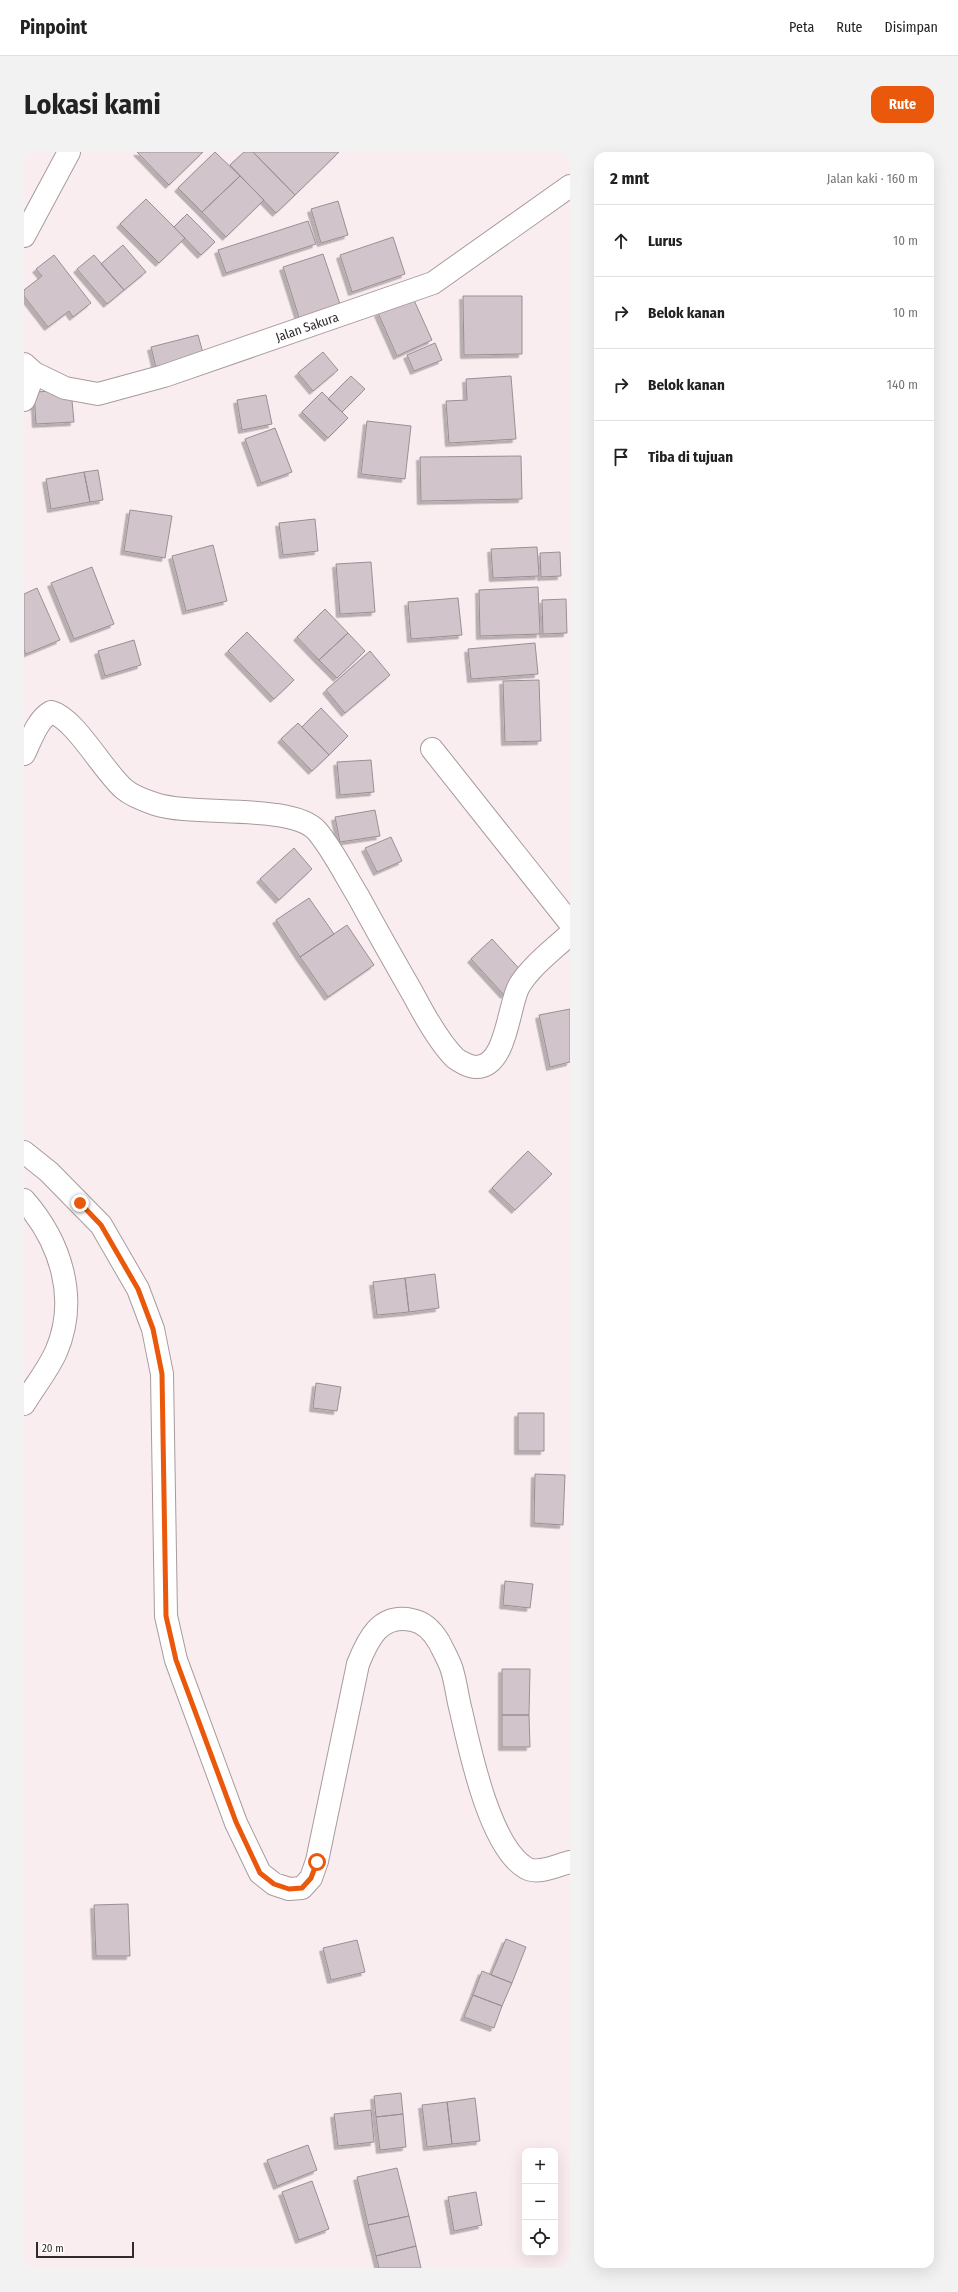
<!DOCTYPE html>
<html lang="id">
<meta charset="utf-8">
<style>
body{margin:0;font-family:"Fira Sans Condensed",sans-serif;background:#f2f2f2;color:#222}
.controls{position:absolute;right:12px;bottom:12px;display:grid;overflow:hidden;border-radius:8px;box-shadow:0 4px 16px #0002}
.controls button{width:36px;height:36px;display:grid;place-items:center;padding:0;border:0;border-bottom:1px solid #e0e0e0;background:#fff;color:#222;font:20px sans-serif}
.scale{position:absolute;left:12px;bottom:10px;width:98px;box-sizing:border-box;padding-left:4px;border:2px solid #302b2c;border-top:0;font-size:11px;line-height:14px;white-space:nowrap;color:#302b2c;-webkit-text-stroke:3px #fefefe;paint-order:stroke}
.stop{position:absolute;width:12px;height:12px;margin:-9px;border:3px solid #ea580c;border-radius:50%;background:#fff}
.stop.end{background:#ea580c;border-color:#fff;box-shadow:0 1px 4px #0008}
.list{margin:0;padding:0;list-style:none}
h2{display:flex;justify-content:space-between;align-items:center;height:52px;margin:0;padding:0 16px;font-size:17px}
h2 small{font-size:13px;font-weight:400;color:#767676}
.list li{display:grid;grid-template-columns:26px 1fr auto;gap:12px;align-items:center;box-sizing:border-box;height:72px;padding:0 16px;border-top:1px solid #e0e0e0}
.list b{display:block;font-size:15px;white-space:nowrap}
.list em{font-size:13px;font-style:normal;color:#767676}
.icon{flex:none;width:22px;height:22px;fill:none;stroke:currentColor;stroke-width:2;stroke-linecap:round;stroke-linejoin:round}
.map{position:relative;flex:none;width:546px;height:2116px;overflow:hidden;border-radius:12px}
header{display:flex;align-items:center;gap:24px;box-sizing:border-box;height:56px;padding:0 20px;background:#fff;border-bottom:1px solid #e0e0e0}
header strong{font-size:19px}
nav{display:flex;gap:22px;margin-inline-start:auto;font-size:14px}
.intro{display:flex;align-items:center;justify-content:space-between;box-sizing:border-box;height:96px;padding:0 24px}
h1{margin:0;font-size:28px}
.button{padding:10px 18px;border-radius:12px;background:#ea580c;color:#fff;font-size:14px;font-weight:700}
main{display:flex;gap:24px;padding:0 24px}
aside{flex:1;background:#fff;border-radius:12px;box-shadow:0 4px 16px #0002}
.map>svg:first-child{display:block}
</style>
<header>
<strong>Pinpoint</strong>
<nav><a>Peta</a><a>Rute</a><a>Disimpan</a></nav>
</header>
<div class="intro"><h1>Lokasi kami</h1><a class="button">Rute</a></div>
<main>
<div class="map">
<svg width="546" height="2116" viewBox="0 0 546 2116">
<defs>
<filter id="shadow"><feDropShadow dx="-3.5" dy="3.5" stdDeviation="0" flood-color="#0004"/></filter>
</defs>
<rect width="100%" height="100%" fill="#faedef"/>
<!-- building -->
<path fill="#d1c5cb" stroke="#9a8f94" filter="url(#shadow)" d="M113,0H179L145,33Z
M191,0L216,24L178,60L154,36Z
M220,0H229L271,43L252,61L206,13Z
M229,0H315L271,43Z
M216,24L240,48L202,85L178,60Z
M122,47L161,86L135,111L96,72Z
M314,49L324,83L297,91L287,57Z
M163,62L191,90L177,103L150,75Z
M284,69L292,92L202,121L194,98Z
M369,85L381,122L328,140L316,103Z
M99,93L122,120L100,138L77,112Z
M299,102L319,161L278,175L259,115Z
M30,103L67,151L49,165L45,159L24,175L0,144V138L18,124L12,117Z
M70,103L100,138L83,152L53,117Z
M439,144H498V202L440,203Z
M389,146L408,188L373,204L354,161Z
M174,183L181,208L133,220L127,195Z
M411,191L418,208L390,219L383,203Z
M299,200L314,218L289,239L274,221Z
M327,224L341,237L318,260L304,247Z
M487,224L492,287L425,291L422,249L443,248L442,227Z
M47,238L50,270L12,272L10,240Z
M298,240L324,266L304,286L278,260Z
M242,243L248,272L218,278L213,248Z
M343,269L387,274L381,327L337,322Z
M251,276L268,320L237,331L221,287Z
M497,304L498,347L397,349L396,305Z
M74,318L79,348L66,350L60,320Z
M60,320L66,350L27,357L22,327Z
M106,358L148,364L141,406L100,399Z
M291,367L294,399L259,403L255,371Z
M189,393L203,449L162,459L148,404Z
M513,395L515,424L469,426L467,397Z
M536,400L537,424L517,425L516,401Z
M347,410L351,460L316,462L312,412Z
M68,415L90,472L50,487L27,431Z
M514,435L516,482L456,484L455,438Z
M13,436L36,488L2,502L0,498V442Z
M434,446L438,483L387,487L384,450Z
M542,447L543,481L519,482L518,448Z
M301,457L324,481L295,508L273,485Z
M223,480L270,528L250,547L204,499Z
M324,481L341,499L313,526L295,508Z
M110,488L117,513L81,524L74,499Z
M511,491L514,522L447,527L444,497Z
M346,499L366,523L321,561L302,538Z
M515,528L517,589L481,590L479,529Z
M297,556L324,584L305,603L278,575Z
M274,571L305,603L288,619L257,587Z
M347,608L350,640L316,643L313,610Z
M351,658L356,684L316,690L311,665Z
M367,685L378,709L353,720L341,696Z
M270,696L288,717L255,748L236,727Z
M285,746L310,782L276,805L252,768Z
M323,773L350,813L304,845L276,805Z
M468,787L501,823L480,843L447,807Z
M546,857V910L526,915L515,863Z
M504,999L528,1022L491,1058L468,1036Z
M411,1122L415,1156L385,1160L381,1126Z
M381,1126L385,1160L353,1163L349,1130Z
M292,1231L317,1235L313,1259L289,1256Z
M494,1261H520V1299H494Z
M511,1322L541,1323L539,1373L510,1371Z
M481,1429L509,1432L506,1456L479,1453Z
M478,1517H506L505,1563H478Z
M478,1563H505L506,1595H478Z
M104,1752L106,1804H72L70,1753Z
M482,1787L502,1795L488,1831L467,1823Z
M333,1788L341,1820L307,1828L299,1796Z
M458,1819L488,1831L478,1854L449,1843Z
M449,1843L478,1854L470,1876L440,1865Z
M377,1941L379,1962L352,1965L350,1944Z
M451,1946L456,1989L428,1992L423,1950Z
M423,1950L428,1992L403,1995L398,1953Z
M347,1958L350,1990L314,1994L310,1962Z
M379,1962L382,1995L356,1998L352,1965Z
M284,1993L293,2018L253,2034L243,2008Z
M373,2016L385,2064L344,2073L333,2025Z
M288,2029L305,2077L275,2088L258,2040Z
M452,2040L458,2073L430,2079L424,2045Z
M385,2064L392,2094L352,2104L344,2073Z
M392,2094L397,2116H355L352,2104Z"/>
<g fill="none" stroke-linecap="round" stroke-linejoin="round">
<!-- street casing -->
<g stroke="#a89b9d" stroke-width="24">
<path id="street" d="M0,84L45,0
M0,212L10,221L41,236L74,242L140,224L409,131L546,34
M0,248L10,221
M408,597L546,771
M0,602C7,588 13,568 27,560C51,566 79,619 100,637C108,644 122,649 131,652C170,665 268,651 293,679C309,698 321,723 334,744C352,777 370,809 389,842C399,861 416,891 431,906C436,910 446,915 452,915C483,915 484,854 495,834C507,814 529,798 546,782
M0,1000L25,1020L77,1073L114,1137L129,1177L138,1222L142,1464L152,1508L212,1671L236,1721L250,1732L265,1737L278,1736L287,1726L293,1709L334,1512C344,1487 356,1461 388,1468C400,1470 409,1480 415,1490C419,1498 424,1507 427,1515C432,1529 433,1545 437,1559C446,1599 466,1695 502,1716C514,1723 534,1713 546,1710
M0,1048C37,1090 55,1147 32,1200C24,1218 10,1235 0,1252"/>
</g>
<!-- street -->
<use href="#street" stroke="#fff" stroke-width="22"/>
</g>
<g fill="none" stroke-linecap="round" stroke-linejoin="round">
<!-- route -->
<path stroke="#ea580c" stroke-width="5" d="M56,1051L77,1073L114,1137L129,1177L138,1222L142,1464L152,1508L212,1670L236,1721L250,1732L265,1737L278,1736L287,1726L293,1710"/>
</g>
<g text-anchor="middle" dominant-baseline="central" stroke-width="4" stroke-linejoin="round" paint-order="stroke">
<!-- street labels -->
<g font-size="13" fill="#302b2c" stroke="#fefefe">
<text transform="translate(283 175) rotate(-19)">Jalan Sakura</text>
</g>
</g>
</svg>
<div class="controls">
<button>+</button>
<button>−</button>
<button><svg class="icon" aria-label="locate" viewBox="0 0 24 24"><circle cx="12" cy="12" r="6"/><path d="M12 2v4M12 18v4M2 12h4M18 12h4"/></svg></button>
</div>
<div class="scale">20 m</div>
<div class="stop" style="left:293px;top:1710px"></div>
<div class="stop end" style="left:56px;top:1051px"></div>
</div>
<aside>
<h2>2 mnt<small>Jalan kaki · 160 m</small></h2>
<ul class="list">
<li><svg class="icon" aria-label="ahead" viewBox="0 0 24 24"><path d="M12 20V5M6 11l6-6 6 6"/></svg><div><b>Lurus</b></div><em>10 m</em></li>
<li><svg class="icon" aria-label="right" viewBox="0 0 24 24"><path d="M7 20v-9h11M14 6l5 5-5 5"/></svg><div><b>Belok kanan</b></div><em>10 m</em></li>
<li><svg class="icon" aria-label="right" viewBox="0 0 24 24"><path d="M7 20v-9h11M14 6l5 5-5 5"/></svg><div><b>Belok kanan</b></div><em>140 m</em></li>
<li><svg class="icon" aria-label="arrive" viewBox="0 0 24 24"><path d="M6 21V4h12l-3 4 3 4H6"/></svg><div><b>Tiba di tujuan</b></div></li>
</ul>
</aside>
</main>
